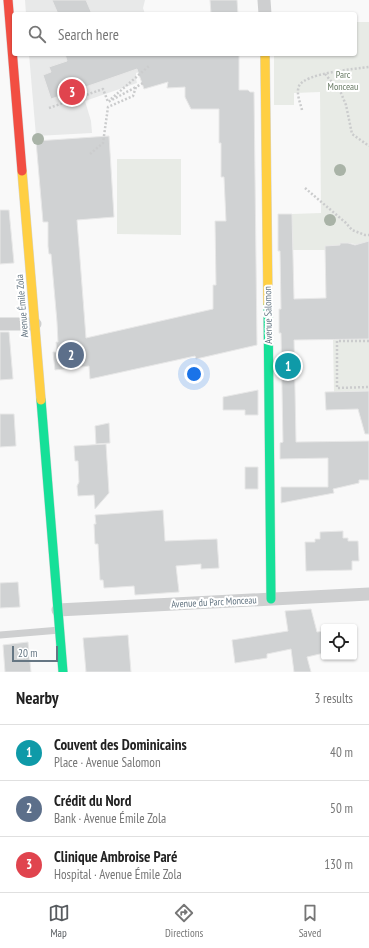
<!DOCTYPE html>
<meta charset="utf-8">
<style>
body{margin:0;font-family:"PT Sans Narrow",sans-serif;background:#f2f2f2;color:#222}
.controls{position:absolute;right:12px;bottom:12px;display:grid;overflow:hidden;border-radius:4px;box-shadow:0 1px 3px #0004}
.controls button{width:36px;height:36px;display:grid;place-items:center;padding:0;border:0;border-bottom:1px solid #e0e0e0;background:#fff;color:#222;font:20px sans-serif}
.scale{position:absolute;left:12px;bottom:10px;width:46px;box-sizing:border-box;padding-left:4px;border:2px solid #657683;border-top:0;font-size:11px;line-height:14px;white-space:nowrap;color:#657683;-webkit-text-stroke:3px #fff;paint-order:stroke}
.you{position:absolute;left:194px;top:374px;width:14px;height:14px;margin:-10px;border:3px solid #fff;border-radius:50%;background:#1a73e8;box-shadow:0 0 0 6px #1a73e833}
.badge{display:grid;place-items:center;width:26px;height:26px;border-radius:50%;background:#585c60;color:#fff;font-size:13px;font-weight:700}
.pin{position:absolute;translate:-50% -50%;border:2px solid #fff;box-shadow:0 1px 4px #0006}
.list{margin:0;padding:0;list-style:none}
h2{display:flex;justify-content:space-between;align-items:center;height:52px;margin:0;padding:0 16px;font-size:17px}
h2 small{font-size:13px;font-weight:400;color:#767676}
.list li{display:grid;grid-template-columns:26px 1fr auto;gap:12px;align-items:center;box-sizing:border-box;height:56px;padding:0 16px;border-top:1px solid #e0e0e0}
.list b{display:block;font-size:15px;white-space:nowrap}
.list p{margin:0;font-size:13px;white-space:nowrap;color:#767676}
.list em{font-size:13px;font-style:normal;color:#767676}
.icon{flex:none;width:22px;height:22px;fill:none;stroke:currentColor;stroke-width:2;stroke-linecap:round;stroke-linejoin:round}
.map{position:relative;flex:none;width:369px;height:672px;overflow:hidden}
.search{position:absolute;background:#fff;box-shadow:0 1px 3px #0004;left:12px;right:12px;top:12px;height:44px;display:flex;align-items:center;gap:10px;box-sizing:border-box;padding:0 14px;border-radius:4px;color:#767676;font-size:15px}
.sheet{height:220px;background:#fff}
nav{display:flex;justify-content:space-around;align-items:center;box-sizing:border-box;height:56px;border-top:1px solid #e0e0e0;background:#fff;font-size:11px;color:#767676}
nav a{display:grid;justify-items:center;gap:2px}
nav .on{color:#585c60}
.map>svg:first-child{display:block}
</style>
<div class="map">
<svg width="369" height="672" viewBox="0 0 369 672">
<rect width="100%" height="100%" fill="#f9f9f9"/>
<!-- built -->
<path fill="#e8e9e9" d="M25,0H145L143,8L145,14H26Z
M29,54H139L143,70L136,73V79L137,83L85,101L91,121L92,133L36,136Z"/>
<!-- green -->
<path fill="#e8ebe6" d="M355,22H369V243L358,245L350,243L340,245L325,246V250H287L292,214L321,213L320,92L294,93V105H274V54H355Z
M117,159H181V235L117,234Z
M333,339H369V391L334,392Z"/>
<!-- building -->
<path fill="#d0d2d3" stroke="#e8e8e8" d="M52,0H86L92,14H58Z
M210,0H237L238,14H211Z
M65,54H239V90H248L250,92H254L257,345L196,359L195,356L90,379L89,366L55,370L53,352H57L56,342H58L57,322L51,254H49L48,246V222H43L36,141L109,136L114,217L77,220L86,338L213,309V285H216L215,221H226L224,177H221V143H219V109H191L185,97V87L167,88L168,82L144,89L137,69L51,99L43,75L51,72L49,67L67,61Z
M0,210H9L14,263L0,264Z
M278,214H292L294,299L326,298L325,246L340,245V243H348L355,245L369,241V339L294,340L296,442L369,441V480H359V483L333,489L334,493L281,503V487H328V458L280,459V443L283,442L281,333H279V309H281L280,251H278Z
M0,332H9L13,379L0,380Z
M258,390V415H245V410H223V397Z
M369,391V434H365L358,409L326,410L325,392Z
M0,414H14L16,446L0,447Z
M109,423L110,443L96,444L95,426Z
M106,444L109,493L95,509L94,495L78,496L77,486L79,482L78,461H75L74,446Z
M245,467H258V489H245Z
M163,510L165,541L217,539L219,568L201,569V564L176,566L179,592L135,595L134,586L104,588L103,580H100L98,544H95L94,524H96L95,515Z
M343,531V538H348V541H358L359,561H352V570L306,571L305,542H315V539H320V532Z
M18,582L20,607L0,608V583Z
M311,609L317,632L324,631V653L307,657L311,672H294L291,649L267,654V658L235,663L232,640L288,631L285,611Z
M128,635L131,672H86L83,638Z
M28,642L31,672H5L3,645Z"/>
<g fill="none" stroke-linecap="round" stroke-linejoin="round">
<!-- fast casing -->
<g stroke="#d5d6d7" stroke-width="10">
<path id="fast" d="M268,305L271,599
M41,400L63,672"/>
</g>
<!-- slow casing -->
<g stroke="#d5d6d7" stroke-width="10">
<path id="slow" d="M265,54L268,305
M22,171L41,400"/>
</g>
<!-- jam casing -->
<g stroke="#d5d6d7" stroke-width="10">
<path id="jam" d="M8,0L22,171"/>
</g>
<!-- path -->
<path stroke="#cbcccd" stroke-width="2.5" stroke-dasharray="2 2" stroke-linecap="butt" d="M325,74L341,93L346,105L352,134L369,146
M111,99L149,66
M49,108L103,89L108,102L136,87
M302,110C300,102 296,93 299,86C305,73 355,69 369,67
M90,154L103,143L108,107L133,96L136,87L143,83
M305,188L346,223L352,230L365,235H369
M369,341H337V388L369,387"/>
<!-- lane -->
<path stroke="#cecfd0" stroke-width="7" d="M0,635L60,630"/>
<!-- street -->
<path stroke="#cecfd0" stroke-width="13" d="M264,0L265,14
M0,324H35
M58,610L369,594"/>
<!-- fast -->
<use href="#fast" stroke="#16e098" stroke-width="9"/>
<!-- slow -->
<use href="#slow" stroke="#ffcf43" stroke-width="9"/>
<!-- jam -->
<use href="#jam" stroke="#f24e42" stroke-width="9"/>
</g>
<!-- trees -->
<g fill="#a9b3a7">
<circle cx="38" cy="139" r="6"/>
<circle cx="340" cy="170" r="6"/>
<circle cx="330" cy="220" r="6"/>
</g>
<g text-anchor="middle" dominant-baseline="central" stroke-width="4" stroke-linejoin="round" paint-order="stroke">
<!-- park labels -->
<g font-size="10" fill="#687a64" stroke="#fff">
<text x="343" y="74">Parc<tspan x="343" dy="12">Monceau</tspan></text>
</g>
<!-- street labels -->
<g font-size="10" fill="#657683" stroke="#fff">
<text transform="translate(22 306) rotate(-95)">Avenue Émile Zola</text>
<text transform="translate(268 315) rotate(-91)">Avenue Salomon</text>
<text transform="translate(214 602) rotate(-3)">Avenue du Parc Monceau</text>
</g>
</g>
</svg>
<div class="controls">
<button><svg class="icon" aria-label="locate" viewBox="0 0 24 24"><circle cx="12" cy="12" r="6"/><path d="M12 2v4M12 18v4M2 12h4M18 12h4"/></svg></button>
</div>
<div class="scale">20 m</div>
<div class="you"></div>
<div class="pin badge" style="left:288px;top:366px;background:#0f9aa8">1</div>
<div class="pin badge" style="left:71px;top:355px;background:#5c6f8a">2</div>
<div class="pin badge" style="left:72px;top:92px;background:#e0444e">3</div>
<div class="search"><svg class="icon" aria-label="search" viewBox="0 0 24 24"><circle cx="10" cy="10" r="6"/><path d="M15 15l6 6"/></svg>Search here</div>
</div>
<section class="sheet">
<h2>Nearby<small>3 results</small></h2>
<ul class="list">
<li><span class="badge" style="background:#0f9aa8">1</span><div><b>Couvent des Dominicains</b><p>Place · Avenue Salomon</p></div><em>40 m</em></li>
<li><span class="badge" style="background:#5c6f8a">2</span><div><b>Crédit du Nord</b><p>Bank · Avenue Émile Zola</p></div><em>50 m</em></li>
<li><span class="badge" style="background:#e0444e">3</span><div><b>Clinique Ambroise Paré</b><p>Hospital · Avenue Émile Zola</p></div><em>130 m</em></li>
</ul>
</section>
<nav>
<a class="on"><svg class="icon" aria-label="map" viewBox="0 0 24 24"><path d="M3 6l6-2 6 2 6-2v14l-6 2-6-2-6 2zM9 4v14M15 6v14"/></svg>Map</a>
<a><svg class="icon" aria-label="directions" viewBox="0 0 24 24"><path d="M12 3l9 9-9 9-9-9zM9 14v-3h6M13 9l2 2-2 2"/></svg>Directions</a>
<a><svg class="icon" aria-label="saved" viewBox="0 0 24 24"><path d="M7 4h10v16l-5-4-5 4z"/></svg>Saved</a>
</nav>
